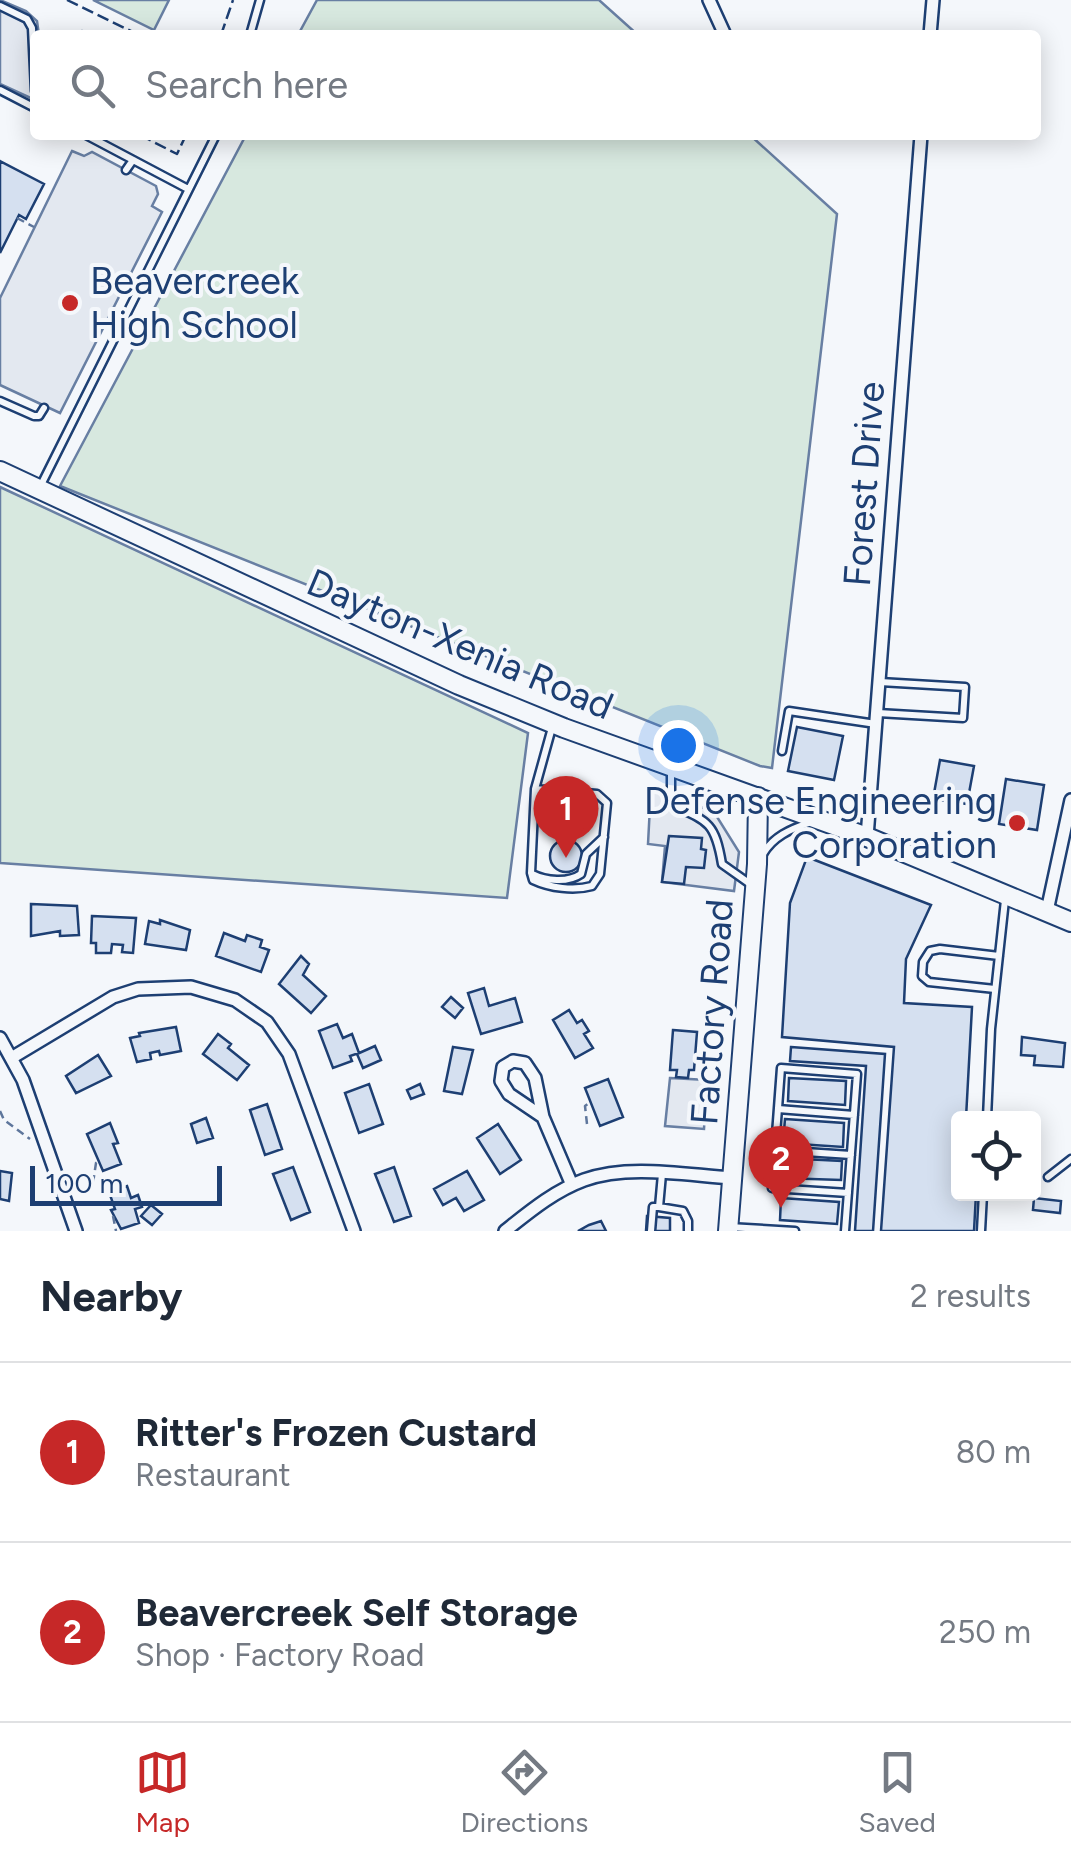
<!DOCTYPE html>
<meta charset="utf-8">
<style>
body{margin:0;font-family:Figtree,sans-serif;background:#f6f6f7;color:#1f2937}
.controls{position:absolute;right:30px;bottom:30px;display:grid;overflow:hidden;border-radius:10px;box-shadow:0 5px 25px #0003}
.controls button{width:90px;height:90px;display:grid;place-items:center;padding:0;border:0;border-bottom:2px solid #e0e1e3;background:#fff;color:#1f2937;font:50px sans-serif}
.scale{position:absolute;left:30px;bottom:25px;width:192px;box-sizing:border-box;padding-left:10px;border:5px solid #1d3f73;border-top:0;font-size:28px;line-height:35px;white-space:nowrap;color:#1d3f73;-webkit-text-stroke:8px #f4f7fb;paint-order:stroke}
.you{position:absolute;left:678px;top:745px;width:35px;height:35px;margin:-25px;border:8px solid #fff;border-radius:50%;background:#1a73e8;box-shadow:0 0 0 15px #1a73e833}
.badge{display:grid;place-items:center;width:65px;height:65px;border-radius:50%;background:#c62828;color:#fff;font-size:32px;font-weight:700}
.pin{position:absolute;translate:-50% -82px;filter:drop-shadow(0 2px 5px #0008)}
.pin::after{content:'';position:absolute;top:52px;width:35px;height:30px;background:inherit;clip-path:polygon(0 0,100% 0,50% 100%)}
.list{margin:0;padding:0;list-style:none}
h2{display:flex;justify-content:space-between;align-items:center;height:130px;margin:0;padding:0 40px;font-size:42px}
h2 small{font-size:32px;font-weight:400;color:#747a83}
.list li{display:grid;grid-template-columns:65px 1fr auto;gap:30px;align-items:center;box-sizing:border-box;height:180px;padding:0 40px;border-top:2px solid #e0e1e3}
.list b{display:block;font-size:38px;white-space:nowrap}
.list p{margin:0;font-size:32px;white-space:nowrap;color:#747a83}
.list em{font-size:32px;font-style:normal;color:#747a83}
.icon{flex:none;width:55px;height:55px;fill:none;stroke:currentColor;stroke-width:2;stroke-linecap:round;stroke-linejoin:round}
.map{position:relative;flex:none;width:1071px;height:1231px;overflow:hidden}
.search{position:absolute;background:#fff;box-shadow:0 5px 25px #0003;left:30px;right:30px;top:30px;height:110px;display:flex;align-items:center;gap:25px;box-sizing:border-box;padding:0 35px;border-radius:10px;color:#747a83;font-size:38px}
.sheet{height:490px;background:#fff}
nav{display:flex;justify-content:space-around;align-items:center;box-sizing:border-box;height:140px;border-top:2px solid #e0e1e3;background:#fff;font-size:28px;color:#747a83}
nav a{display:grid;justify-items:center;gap:5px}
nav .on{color:#c62828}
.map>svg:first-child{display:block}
</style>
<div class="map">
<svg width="1071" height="1231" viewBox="0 0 1071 1231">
<rect width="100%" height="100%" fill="#f4f7fb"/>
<!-- green -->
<path fill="#d7e8df" stroke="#687fa3" stroke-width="2.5" d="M93,0H169L154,30Z
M317,0H599L638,35H298Z
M246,135H750L837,214L772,768L760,766L60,486Z
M0,487L528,733L507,898L0,863Z"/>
<!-- parking -->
<path fill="#e3e8f0" stroke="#687fa3" stroke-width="2.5" d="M0,0L26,11L37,21L39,35H35V100L0,84Z
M72,151L84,156L92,152L156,186L158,194L152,206L162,212L60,413L0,385V298Z
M651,787L714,812L739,852L734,891L662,882L665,846L648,844Z
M670,1078L707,1080L704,1129L665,1126Z"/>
<!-- building -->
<path fill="#d5e0f0" stroke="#1d3f73" stroke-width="2.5" d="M0,161L44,184L26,219L19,215L0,253Z
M797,727L843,736L834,780L788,771Z
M940,760L974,766L967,804L933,799Z
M1006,779L1044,785L1037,830L999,824Z
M669,836L702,838L701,849L706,850L704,868L686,867L684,884L662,882Z
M550 856a16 16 0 1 1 32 0a16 16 0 1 1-32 0Z
M807,857L931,905L906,959L904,1003L972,1007L966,1118H958V1194H976L974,1231H881L894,1047L782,1037L790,903Z
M31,904L77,906L79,935L60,936V931L31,936Z
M92,916L136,918L133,953L122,952L123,945L112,944L111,953H96V943H91Z
M160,920L190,930L186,950L145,944L149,921L160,924Z
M224,933L245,941L247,935L262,940L260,947L269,950L261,972L216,956Z
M301,956L309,964L303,975L326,996L311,1013L279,984Z
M484,988L489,1006L515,998L522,1022L481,1034L468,993Z
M451,997L463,1008L455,1018L442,1007Z
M569,1010L577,1023L582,1020L589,1031L584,1034L593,1048L575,1058L553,1020Z
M337,1024L343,1038L352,1034L359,1053L350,1056L352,1061L333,1068L319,1031Z
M176,1027L181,1051L160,1055L159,1051L150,1053L151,1059L137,1062L130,1038L140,1036L139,1033Z
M673,1030L697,1032L694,1070H689L688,1078L676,1077L677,1070H670Z
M218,1034L231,1044L228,1048L249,1065L237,1080L203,1054Z
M1022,1037L1065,1043L1063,1067L1034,1065L1035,1056L1021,1055Z
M375,1046L381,1060L363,1068L357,1054Z
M453,1047L473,1050L462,1094L444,1091Z
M791,1047L885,1054L873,1231H855L866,1066L790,1061Z
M98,1055L111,1076L76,1093L66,1076Z
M789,1078L846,1081L845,1105L788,1101Z
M608,1079L623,1117L600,1126L585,1088Z
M369,1084L383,1124L359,1133L345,1093Z
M420,1084L424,1094L411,1099L407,1090Z
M267,1104L282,1149L265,1155L250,1110Z
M206,1118L213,1138L197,1143L191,1124Z
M785,1119L844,1123L843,1147L783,1143Z
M110,1123L118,1143L113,1144L121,1164L103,1171L87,1134Z
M498,1124L521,1160L500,1174L477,1138Z
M783,1158L842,1161L841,1180L782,1178Z
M293,1167L310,1212L291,1220L273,1174Z
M394,1167L411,1216L394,1222L375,1174Z
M0,1171L12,1173L9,1201L0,1199Z
M467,1171L484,1200L464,1211L456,1198L443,1205L434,1189Z
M127,1186L131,1198L138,1195L142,1207L135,1209L139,1223L121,1229L111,1210L115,1209L109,1192Z
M781,1198L839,1202L837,1224L780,1220Z
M1034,1198L1061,1201L1060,1213L1033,1210Z
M151,1205L162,1214L152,1225L141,1216Z
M647,1216L670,1218V1231H646Z
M601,1221L606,1231H578L589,1225Z"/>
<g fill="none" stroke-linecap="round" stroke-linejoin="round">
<!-- lane casing -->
<g stroke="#1d3f73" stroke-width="11">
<path id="lane" d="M0,6L27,19L32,28L35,91
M250,35L260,0
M0,90L35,108
M86,135L188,189
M126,170L133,160
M0,401L34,416H39L44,408
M39,489L216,135
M878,713L963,718L965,687L880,682
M782,751L789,711L876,724
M671,767V805C708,821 715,822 722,864L753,886
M535,789L597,794L607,803L600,874L592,886C574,891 550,888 533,880L531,873L535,789L553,724
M763,854C773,837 790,829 809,823
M532,874C546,881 568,883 581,874L586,854L604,837
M995,989L929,982L922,976L923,962L930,951L940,949L999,956
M778,1109L854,1115
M987,1118L991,1029L1005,900
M775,1150L851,1155
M662,1174L659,1207L683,1211L688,1221V1231
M1048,1177L1071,1159
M729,1227L795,1231
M651,1231L653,1207H659
M845,1231L857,1074L781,1068L772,1188L848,1193
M981,1231L983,1194"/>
</g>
<!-- street casing -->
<g stroke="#1d3f73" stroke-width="16">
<path id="street" d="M709,0L725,35
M930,35L933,0
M867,837L921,135
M1047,911L1071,800
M0,1038L23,1080L76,1231
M13,1057L113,997L138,989L191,987L235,1000L267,1022L289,1054L354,1231
M543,1117L509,1094L501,1081L503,1067L513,1061L525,1063L535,1078L543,1117L572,1185
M505,1231C529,1212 554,1191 584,1180C629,1164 685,1175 732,1178"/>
</g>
<!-- secondary casing -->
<g stroke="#1d3f73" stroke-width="22">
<path id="secondary" d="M0,471L459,685L564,728L867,837L1071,922
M728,1231L757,864L758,797"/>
</g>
<!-- path -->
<path stroke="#5e769c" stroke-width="2.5" stroke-dasharray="8 5" stroke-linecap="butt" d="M17,218L34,227
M0,1111L4,1120L30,1139
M587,1124L585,1106L589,1103
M93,1183L96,1163L99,1161
M113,1216L116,1231"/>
<!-- lane -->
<use href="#lane" stroke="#f4f7fb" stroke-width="6"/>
<!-- street -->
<use href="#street" stroke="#f4f7fb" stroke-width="11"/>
<!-- secondary -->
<use href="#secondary" stroke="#f4f7fb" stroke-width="18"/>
<!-- fence -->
<path stroke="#1d3f73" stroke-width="2.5" stroke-dasharray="12 5" stroke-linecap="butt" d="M67,0L139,35
M81,35L82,31L89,35
M221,35L233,0
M140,135L177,154L186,135"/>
</g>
<!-- markers -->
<g fill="#c62828" stroke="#f4f7fb" stroke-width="4">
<circle cx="70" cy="303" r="10"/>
<circle cx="1017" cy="823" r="10"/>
</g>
<g text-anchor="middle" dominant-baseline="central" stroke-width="8" stroke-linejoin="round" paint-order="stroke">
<!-- poi labels -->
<g font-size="38" fill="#1d3f73" stroke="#f4f7fb" text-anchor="start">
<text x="90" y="281">Beavercreek<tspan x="90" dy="44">High School</tspan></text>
<text x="997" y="801" text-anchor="end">Defense Engineering<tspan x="997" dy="44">Corporation</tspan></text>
</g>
<!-- street labels -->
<g font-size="38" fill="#1d3f73" stroke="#f4f7fb">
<text transform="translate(864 484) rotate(-86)">Forest Drive</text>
<text transform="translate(460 644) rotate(23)">Dayton-Xenia Road</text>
<text transform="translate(712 1012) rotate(-86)">Factory Road</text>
</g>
</g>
</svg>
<div class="controls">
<button><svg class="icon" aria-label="locate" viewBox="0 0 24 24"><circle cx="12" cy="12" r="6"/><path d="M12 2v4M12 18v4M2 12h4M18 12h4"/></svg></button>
</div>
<div class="scale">100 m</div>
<div class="you"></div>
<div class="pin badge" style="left:566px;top:858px">1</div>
<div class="pin badge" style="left:781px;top:1208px">2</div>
<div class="search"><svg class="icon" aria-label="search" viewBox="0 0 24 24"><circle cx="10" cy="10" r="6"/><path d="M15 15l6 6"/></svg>Search here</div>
</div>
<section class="sheet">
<h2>Nearby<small>2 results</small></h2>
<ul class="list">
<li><span class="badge">1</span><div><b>Ritter's Frozen Custard</b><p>Restaurant</p></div><em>80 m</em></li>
<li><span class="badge">2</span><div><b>Beavercreek Self Storage</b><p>Shop · Factory Road</p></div><em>250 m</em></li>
</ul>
</section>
<nav>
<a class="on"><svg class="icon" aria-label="map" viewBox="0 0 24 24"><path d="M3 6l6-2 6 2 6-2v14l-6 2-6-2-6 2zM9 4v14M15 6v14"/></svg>Map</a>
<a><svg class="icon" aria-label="directions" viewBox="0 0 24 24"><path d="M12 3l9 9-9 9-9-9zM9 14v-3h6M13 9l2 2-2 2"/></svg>Directions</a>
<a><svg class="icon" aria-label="saved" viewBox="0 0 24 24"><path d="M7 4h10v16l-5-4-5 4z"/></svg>Saved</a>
</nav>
